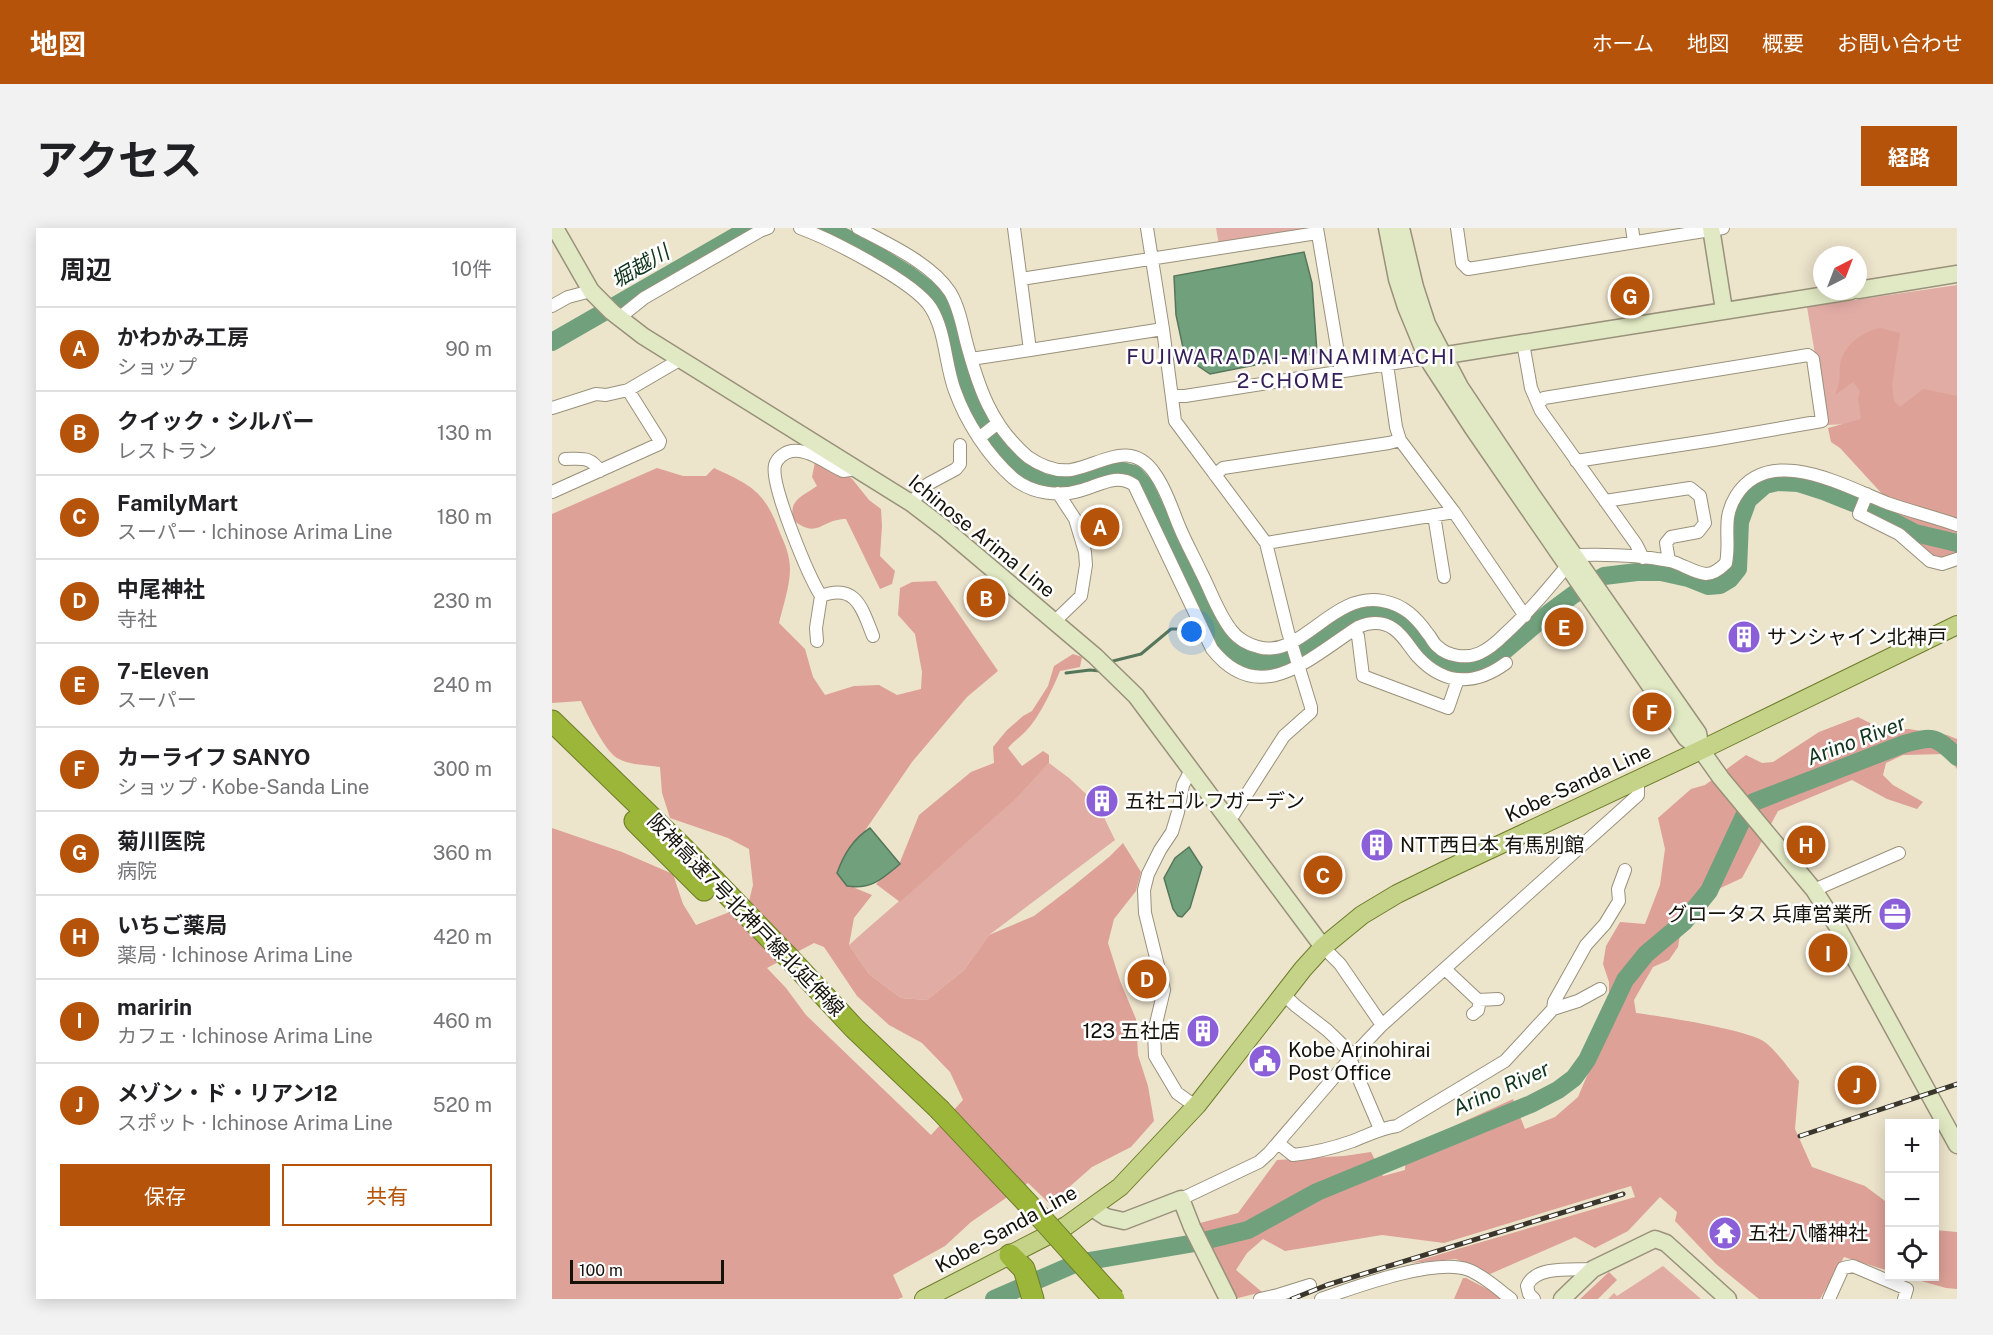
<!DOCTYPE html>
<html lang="ja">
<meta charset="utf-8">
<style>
body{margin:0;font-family:"Public Sans","Noto Sans JP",sans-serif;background:#f2f2f2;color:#202124}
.controls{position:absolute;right:18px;bottom:18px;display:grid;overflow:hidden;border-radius:0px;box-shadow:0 3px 15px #0003}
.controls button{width:54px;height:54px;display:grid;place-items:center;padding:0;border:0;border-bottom:2px solid #e0e0e0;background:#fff;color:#202124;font:30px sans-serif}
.compass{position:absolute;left:1261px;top:18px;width:54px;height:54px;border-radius:50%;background:#fff;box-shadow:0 3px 15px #0003;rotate:42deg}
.scale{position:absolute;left:18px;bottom:15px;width:154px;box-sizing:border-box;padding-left:6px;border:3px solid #15120a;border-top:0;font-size:16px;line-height:21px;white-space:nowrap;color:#15120a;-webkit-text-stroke:4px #fff;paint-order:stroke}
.you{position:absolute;left:640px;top:404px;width:21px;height:21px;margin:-15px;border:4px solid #fff;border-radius:50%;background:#1a73e8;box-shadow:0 0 0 9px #1a73e833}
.badge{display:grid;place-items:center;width:39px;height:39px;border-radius:50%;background:#b45309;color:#fff;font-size:20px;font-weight:700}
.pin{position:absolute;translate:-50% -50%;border:3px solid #fff;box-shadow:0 2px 6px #0006}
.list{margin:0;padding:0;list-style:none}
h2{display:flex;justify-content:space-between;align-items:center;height:78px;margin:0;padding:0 24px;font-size:26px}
h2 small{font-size:20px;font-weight:400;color:#757577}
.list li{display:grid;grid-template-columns:39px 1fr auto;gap:18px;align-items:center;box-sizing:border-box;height:84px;padding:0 24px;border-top:2px solid #e0e0e0}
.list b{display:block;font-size:22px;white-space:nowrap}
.list p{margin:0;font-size:20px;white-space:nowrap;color:#757577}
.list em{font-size:20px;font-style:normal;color:#757577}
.actions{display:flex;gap:12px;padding:18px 24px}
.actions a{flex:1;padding:14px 0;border:2px solid #b45309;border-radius:0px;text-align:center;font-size:21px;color:#b45309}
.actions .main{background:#b45309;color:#fff}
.icon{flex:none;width:33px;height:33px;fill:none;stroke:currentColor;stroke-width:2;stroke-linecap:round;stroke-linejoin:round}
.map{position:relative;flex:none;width:1405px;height:1071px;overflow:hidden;border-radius:0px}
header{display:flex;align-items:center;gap:36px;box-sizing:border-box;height:84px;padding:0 30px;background:#b45309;color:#fff}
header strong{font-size:28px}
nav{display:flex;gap:33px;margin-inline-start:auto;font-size:21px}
.intro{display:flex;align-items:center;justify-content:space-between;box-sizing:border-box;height:144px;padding:0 36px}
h1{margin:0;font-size:42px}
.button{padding:15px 27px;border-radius:0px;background:#b45309;color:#fff;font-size:21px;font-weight:700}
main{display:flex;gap:36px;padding:0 36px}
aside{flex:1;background:#fff;border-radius:0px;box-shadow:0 3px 15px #0003}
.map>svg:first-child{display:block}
</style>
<header>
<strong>地図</strong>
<nav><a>ホーム</a><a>地図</a><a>概要</a><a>お問い合わせ</a></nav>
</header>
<div class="intro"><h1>アクセス</h1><a class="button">経路</a></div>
<main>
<aside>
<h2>周辺<small>10件</small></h2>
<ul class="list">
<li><span class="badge">A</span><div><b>かわかみ工房</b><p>ショップ</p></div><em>90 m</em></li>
<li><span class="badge">B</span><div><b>クイック・シルバー</b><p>レストラン</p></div><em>130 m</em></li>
<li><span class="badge">C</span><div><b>FamilyMart</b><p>スーパー · Ichinose Arima Line</p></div><em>180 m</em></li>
<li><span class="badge">D</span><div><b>中尾神社</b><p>寺社</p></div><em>230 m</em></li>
<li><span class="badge">E</span><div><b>7-Eleven</b><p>スーパー</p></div><em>240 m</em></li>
<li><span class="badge">F</span><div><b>カーライフ SANYO</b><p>ショップ · Kobe-Sanda Line</p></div><em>300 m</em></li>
<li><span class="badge">G</span><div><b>菊川医院</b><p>病院</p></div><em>360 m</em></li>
<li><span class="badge">H</span><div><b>いちご薬局</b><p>薬局 · Ichinose Arima Line</p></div><em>420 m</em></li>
<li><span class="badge">I</span><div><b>maririn</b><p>カフェ · Ichinose Arima Line</p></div><em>460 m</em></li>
<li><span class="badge">J</span><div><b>メゾン・ド・リアン12</b><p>スポット · Ichinose Arima Line</p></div><em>520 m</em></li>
</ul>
<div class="actions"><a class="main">保存</a><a>共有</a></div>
</aside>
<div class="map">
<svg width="1405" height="1071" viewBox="0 0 1405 1071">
<rect width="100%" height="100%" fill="#ede4cc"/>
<!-- green -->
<path fill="#e1aca4" d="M664,0H754L667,17Z
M1405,57V219L1342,194L1275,197L1255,79Z
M497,535L517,550L546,577L563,612L437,707L412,742L375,772L349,770L317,746L297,717C364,657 434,601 497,535Z
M1111,1038L1149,1071H1056L1062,1065L1065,1068Z"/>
<!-- forest -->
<path fill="#dda197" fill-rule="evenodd" d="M1328,100L1348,105L1340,157L1342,173L1348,179L1371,161L1405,168V290L1345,275L1333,269L1288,220L1279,214L1276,200L1309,191L1306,170L1308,163L1301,154L1283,167C1289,152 1287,153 1288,138C1290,118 1310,104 1328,100Z
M263,234L284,236L301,252L317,272L329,281L330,298L328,328L343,343L340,356L328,361L294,291C269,291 266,312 241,292C237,271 250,269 265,258L260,249Z
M105,240L131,248H154L162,240C201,258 213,264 228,305C233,316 238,328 238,341C238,358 231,378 227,395L253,421L261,449L273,467L302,458L327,457L345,467L369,461L370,444L363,406L346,387L348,360L360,354L384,353L446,443L415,469L360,534L288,639L303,660L320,667L302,690L297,717L317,746L349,770L375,772L412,742L437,707L482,688L520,659L557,629L571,615L589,644L584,663L562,691L556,715L568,753L584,791L586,827L596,858L602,893L579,919L540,939L498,976L476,955L419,994L393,1018L341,1047L351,1069L346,1071H0V600L70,624L121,646L131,676L144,697L196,677L201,657L197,621L176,610L118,590L110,565L108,539C95,537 76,537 65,530C53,523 35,486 29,473L0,475V286ZM262,715L272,719L305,768L337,797L370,815L398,844L411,872L379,907L254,787L234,760L215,740Z
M1333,278L1405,302V328C1383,333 1379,327 1364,312L1367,298L1339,284Z
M521,426L530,429L528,439L508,443C501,460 487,490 474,503C468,509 462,513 456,520L470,538L491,523L497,527V535L462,572L348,674L324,656L334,645L348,634L367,587L419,544L442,535L441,519L455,502L471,488L480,483L496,458L502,438Z
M1306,489L1332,502L1357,501L1395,507L1405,511V541L1394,526L1351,527L1334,535L1331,547L1341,557L1371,574L1365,581L1335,571L1300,552L1226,583L1190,650L1147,670L1131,689L1126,719L1117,732L1101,739L1082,772L1084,785C1107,788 1200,802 1214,815C1227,826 1237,841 1247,853L1243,901L1260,939L1313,958L1337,976V1043L1292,1029L1268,1071H1207L1164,1036L1123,993L1125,984L1108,969L1076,1003L1043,1020L1023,1009L938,1046L904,1031L858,1035L1083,969L1079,958L892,1015L830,1007L733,1023L711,1011L695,1025L684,1042L710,1064L682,1071L648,995L686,985L725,932L792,928L819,924L831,948L853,942L854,920L961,871L973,901L1003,889L1026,869L1043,829L1041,805L1057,772V754L1051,736L1054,718L1068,694L1093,696L1108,657L1113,621L1106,590L1139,561L1153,557L1194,527L1210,535L1221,534L1267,504Z
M1383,1002L1405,1004V1061L1394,1060L1355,1049L1382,1048Z
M1057,1044L1065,1052L1046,1071H1028Z
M911,1050H914L939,1063L949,1071H902Z"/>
<!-- water -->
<path fill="#71a17c" stroke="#55765a" stroke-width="1.5" d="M752,24L760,55L765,125L658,146L633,129L624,87L622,48Z
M318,600L348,636C330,651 319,662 295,658L285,645C292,626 301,611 318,600Z
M637,619L650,639L638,680L630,689L626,688L621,681L612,650L623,630Z"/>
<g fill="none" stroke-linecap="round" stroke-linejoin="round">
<!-- stream -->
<path stroke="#55765a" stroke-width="3" d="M656,402L663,404
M557,434L589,426L619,401H646
M514,445L538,442L548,443"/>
<!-- river -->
<path stroke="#71a17c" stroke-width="18" d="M274,0L312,19L357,47L378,63L389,77L404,135L420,174L445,220L472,245L492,255L512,257L566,242L582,246L592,257L663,404L680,424L695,432L709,436L727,434L749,425L795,392L813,384L833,387L848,395L880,429L896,437L916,442L937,436L998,384L1021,367L1052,348L1085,344H1109L1136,350L1156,358L1168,357L1178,351L1186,341L1188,294L1196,272L1213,257L1226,254L1246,255L1271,263L1319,282L1363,305L1405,315
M0,114L198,0
M442,1071L525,1035L643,1015L696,1002L765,964L979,876L1006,862L1022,850L1035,832L1073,752L1094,726L1132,694L1157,663L1192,588L1202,574L1352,516C1380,508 1383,507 1405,529"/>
<!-- street casing -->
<g stroke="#99917b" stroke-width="14">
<path id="street" d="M248,0C278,11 363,54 379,80C394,104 393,137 403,163C414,194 436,228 461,250C480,266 508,269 530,262C548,257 565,245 582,257L660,421C708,482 760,428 806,399C818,394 831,393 842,401C852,408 858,420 866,429C893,458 924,457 954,435
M306,0C336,16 379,35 398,64C407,79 410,97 414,113C426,158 439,198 476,229C489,238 503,244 519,242C549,237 579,210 603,246C614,261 620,281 627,298C633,313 642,329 649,344C659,363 666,386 680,403C686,411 697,417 706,419C749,432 780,363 831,373C852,377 864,389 876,406C879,409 881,415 885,418C896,429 915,431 928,425C937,421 946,413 953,406C976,385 995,362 1015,338
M462,0L478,122L611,101
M595,0L611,101L623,193L714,315L736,404L759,479V484L732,508L682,586L675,592
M765,0L789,143
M905,0L910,35L916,41L1171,0
M1080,0L1082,14
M469,51L765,5
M0,78L16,69L39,63
M67,90L92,70L208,3L216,0
M971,115L979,160L989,183L1084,316L1091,330
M419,131L478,122
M835,136L844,199L848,212L902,284L973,388
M621,168H633L875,130
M986,176L992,170L1256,127L1261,131L1270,193L1161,212L1024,233
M0,180L44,166L54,167L76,162
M427,210L446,195
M13,231C30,231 38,228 48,243
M300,237L298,242L291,243C277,237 256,220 240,223C233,224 225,230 223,237C218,257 257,349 269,368C304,355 310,380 321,408
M663,247L671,240L837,215L848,212
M0,264L107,216L108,213L76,162L129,131
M1315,266L1307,286L1347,306L1378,333L1390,336L1405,331
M1053,273L1138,260L1148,268L1153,295L1146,304L1119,309L1114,315L1117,333
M359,275L376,256L404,241L408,236V217
M882,287L892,349
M714,315L902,284
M1023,327C1053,326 1088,327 1118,333C1130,336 1142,345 1154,346C1162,346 1168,341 1174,335C1179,310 1169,292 1184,268C1217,215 1292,258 1335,275C1358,283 1382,289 1405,297
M502,394L529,368L534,337L533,324L523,291L506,265
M800,403L806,408L811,448L896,480L906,451
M265,413L264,400L269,368
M639,542L631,557L626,584L620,604L608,622L596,646L592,662L593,685L612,762L602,804L603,828L625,865L639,875L645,877
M1262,662L1347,625
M771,719L788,736L830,797
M893,741L926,772L946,771
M731,766L744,778L775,802L801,827
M1001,781L1002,774L1034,717L1053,696L1067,673L1066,661L1073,642
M921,786L926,782L928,772
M796,833L800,835L828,901
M726,915L741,927C762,925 781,920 801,913C816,907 829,900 845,898L953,833L1001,781L1026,773L1048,761
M629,971L707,934L717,925L796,833L830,797L1086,567V552
M726,1067L758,1057
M708,1071L726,1067L728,1071
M769,1071C803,1059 884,1029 917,1042C932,1048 946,1061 959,1071
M982,1071L977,1066L975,1058C983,1037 1022,1042 1041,1041
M1277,1071L1291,1040L1301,1038L1355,1061L1352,1071"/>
</g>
<!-- secondary casing -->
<g stroke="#99917b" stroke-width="19">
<path id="secondary" d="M3,0L39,63L60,84L91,108L359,275L393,301L543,428L584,468L771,719
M835,0L845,51L854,79L875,130L920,199L1134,510L1149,522L1169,550L1262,662L1285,698L1405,917
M849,0L863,59L875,96L908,159L980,267L1146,505L1149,522
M1159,0L1172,82
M1306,62L1405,46
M882,129L1299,63
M540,980L554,989L572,993L629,971L640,999L676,1071
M1010,1071L1041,1041L1103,1011L1114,1015L1176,1071"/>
</g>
<!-- primary casing -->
<g stroke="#6d7d29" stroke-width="20">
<path id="primary" d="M372,1071L514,998L568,959L645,877L751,741L771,719L810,687L845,666L894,642L1149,522L1405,397"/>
</g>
<!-- highway casing -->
<g stroke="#6d7d29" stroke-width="23">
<path id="highway" d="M0,493L131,620L237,730L302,800L387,881
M83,593L152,662
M458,1027L472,1041L481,1071"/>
</g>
<!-- street -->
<use href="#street" stroke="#fff" stroke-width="12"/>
<!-- secondary -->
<use href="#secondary" stroke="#e1e9c4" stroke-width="16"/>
<!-- primary -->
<use href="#primary" stroke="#c4d388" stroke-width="18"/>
<!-- highway -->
<use href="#highway" stroke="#9cb639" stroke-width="21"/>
<!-- rail casing -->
<g stroke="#3a362b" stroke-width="5">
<path id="rail" d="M1248,908L1405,856
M740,1071L775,1057L1071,966"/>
</g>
<!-- rail -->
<use href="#rail" stroke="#fff" stroke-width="3" stroke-dasharray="9" stroke-linecap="butt"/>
<!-- highway-bridge casing -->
<g stroke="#6d7d29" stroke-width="23" stroke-linecap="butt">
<path id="highway-bridge" d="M387,881L492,993L562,1071"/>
</g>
<!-- highway-bridge -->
<use href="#highway-bridge" stroke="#9cb639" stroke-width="21"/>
</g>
<!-- icons -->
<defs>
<g id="building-disc" transform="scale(1.725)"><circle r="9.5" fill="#8a5fd8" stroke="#fff"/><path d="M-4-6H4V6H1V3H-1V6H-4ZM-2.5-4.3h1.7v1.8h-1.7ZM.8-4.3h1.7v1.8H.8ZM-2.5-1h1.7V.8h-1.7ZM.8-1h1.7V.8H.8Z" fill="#fff"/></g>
<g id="office-disc" transform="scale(1.725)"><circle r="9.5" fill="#8a5fd8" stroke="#fff"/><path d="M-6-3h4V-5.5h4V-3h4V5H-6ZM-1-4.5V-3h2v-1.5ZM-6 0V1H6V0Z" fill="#fff"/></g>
<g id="civic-disc" transform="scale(1.725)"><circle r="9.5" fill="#8a5fd8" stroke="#fff"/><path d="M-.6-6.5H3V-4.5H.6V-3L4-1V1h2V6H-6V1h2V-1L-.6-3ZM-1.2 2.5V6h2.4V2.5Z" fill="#fff"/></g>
<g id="temple-disc" transform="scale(1.725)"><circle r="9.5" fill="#8a5fd8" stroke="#fff"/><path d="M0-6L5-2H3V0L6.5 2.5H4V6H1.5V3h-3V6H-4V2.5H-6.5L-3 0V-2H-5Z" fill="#fff"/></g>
</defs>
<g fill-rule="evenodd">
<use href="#building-disc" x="1192" y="409"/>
<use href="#building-disc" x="550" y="573"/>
<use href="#building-disc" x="825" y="617"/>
<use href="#office-disc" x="1343" y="686"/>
<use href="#building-disc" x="651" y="803"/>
<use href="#civic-disc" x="713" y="833"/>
<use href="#temple-disc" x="1173" y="1005"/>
</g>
<g text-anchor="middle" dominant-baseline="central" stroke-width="5" stroke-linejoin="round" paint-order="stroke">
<!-- street labels -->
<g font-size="20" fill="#15120a" stroke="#fff">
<text transform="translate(430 308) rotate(39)">Ichinose Arima Line</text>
<text transform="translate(1026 555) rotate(-25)">Kobe-Sanda Line</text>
<text transform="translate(194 687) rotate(46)">阪神高速7号北神戸線北延伸線</text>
<text transform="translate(454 1001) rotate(-29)">Kobe-Sanda Line</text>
</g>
<!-- poi labels -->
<g font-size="20" fill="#15120a" stroke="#fff" text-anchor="start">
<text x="1215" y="409">サンシャイン北神戸</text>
<text x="573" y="573">五社ゴルフガーデン</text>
<text x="848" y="617">NTT西日本 有馬別館</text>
<text x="1320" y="686" text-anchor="end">グロータス 兵庫営業所</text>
<text x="628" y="803" text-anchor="end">123 五社店</text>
<text x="736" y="822">Kobe Arinohirai<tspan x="736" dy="23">Post Office</tspan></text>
<text x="1196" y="1005">五社八幡神社</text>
</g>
<!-- water labels -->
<g font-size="21" font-style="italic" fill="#10351c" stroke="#fff">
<text transform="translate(88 38) rotate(-30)">堀越川</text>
<text transform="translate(1304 512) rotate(-21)">Arino River</text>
<text transform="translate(949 860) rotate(-24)">Arino River</text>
</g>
<!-- neighbourhood labels -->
<g font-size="21" letter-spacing="1.5" fill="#331e58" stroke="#fff">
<text x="739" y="128">FUJIWARADAI-MINAMIMACHI<tspan x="739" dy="24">2-CHOME</tspan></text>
</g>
</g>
</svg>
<div class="controls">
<button>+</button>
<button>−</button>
<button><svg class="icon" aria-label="locate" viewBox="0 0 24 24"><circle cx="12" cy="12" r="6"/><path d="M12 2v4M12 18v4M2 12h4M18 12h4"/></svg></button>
</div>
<svg class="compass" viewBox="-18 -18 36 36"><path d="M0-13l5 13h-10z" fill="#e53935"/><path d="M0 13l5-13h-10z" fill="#757577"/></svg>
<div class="scale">100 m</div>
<div class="you"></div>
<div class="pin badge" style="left:548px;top:299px">A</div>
<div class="pin badge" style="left:434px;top:370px">B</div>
<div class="pin badge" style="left:771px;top:647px">C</div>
<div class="pin badge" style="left:595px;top:751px">D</div>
<div class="pin badge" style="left:1012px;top:399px">E</div>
<div class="pin badge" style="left:1100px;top:484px">F</div>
<div class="pin badge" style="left:1078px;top:68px">G</div>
<div class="pin badge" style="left:1254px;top:617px">H</div>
<div class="pin badge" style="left:1276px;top:725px">I</div>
<div class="pin badge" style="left:1305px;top:857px">J</div>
</div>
</main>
